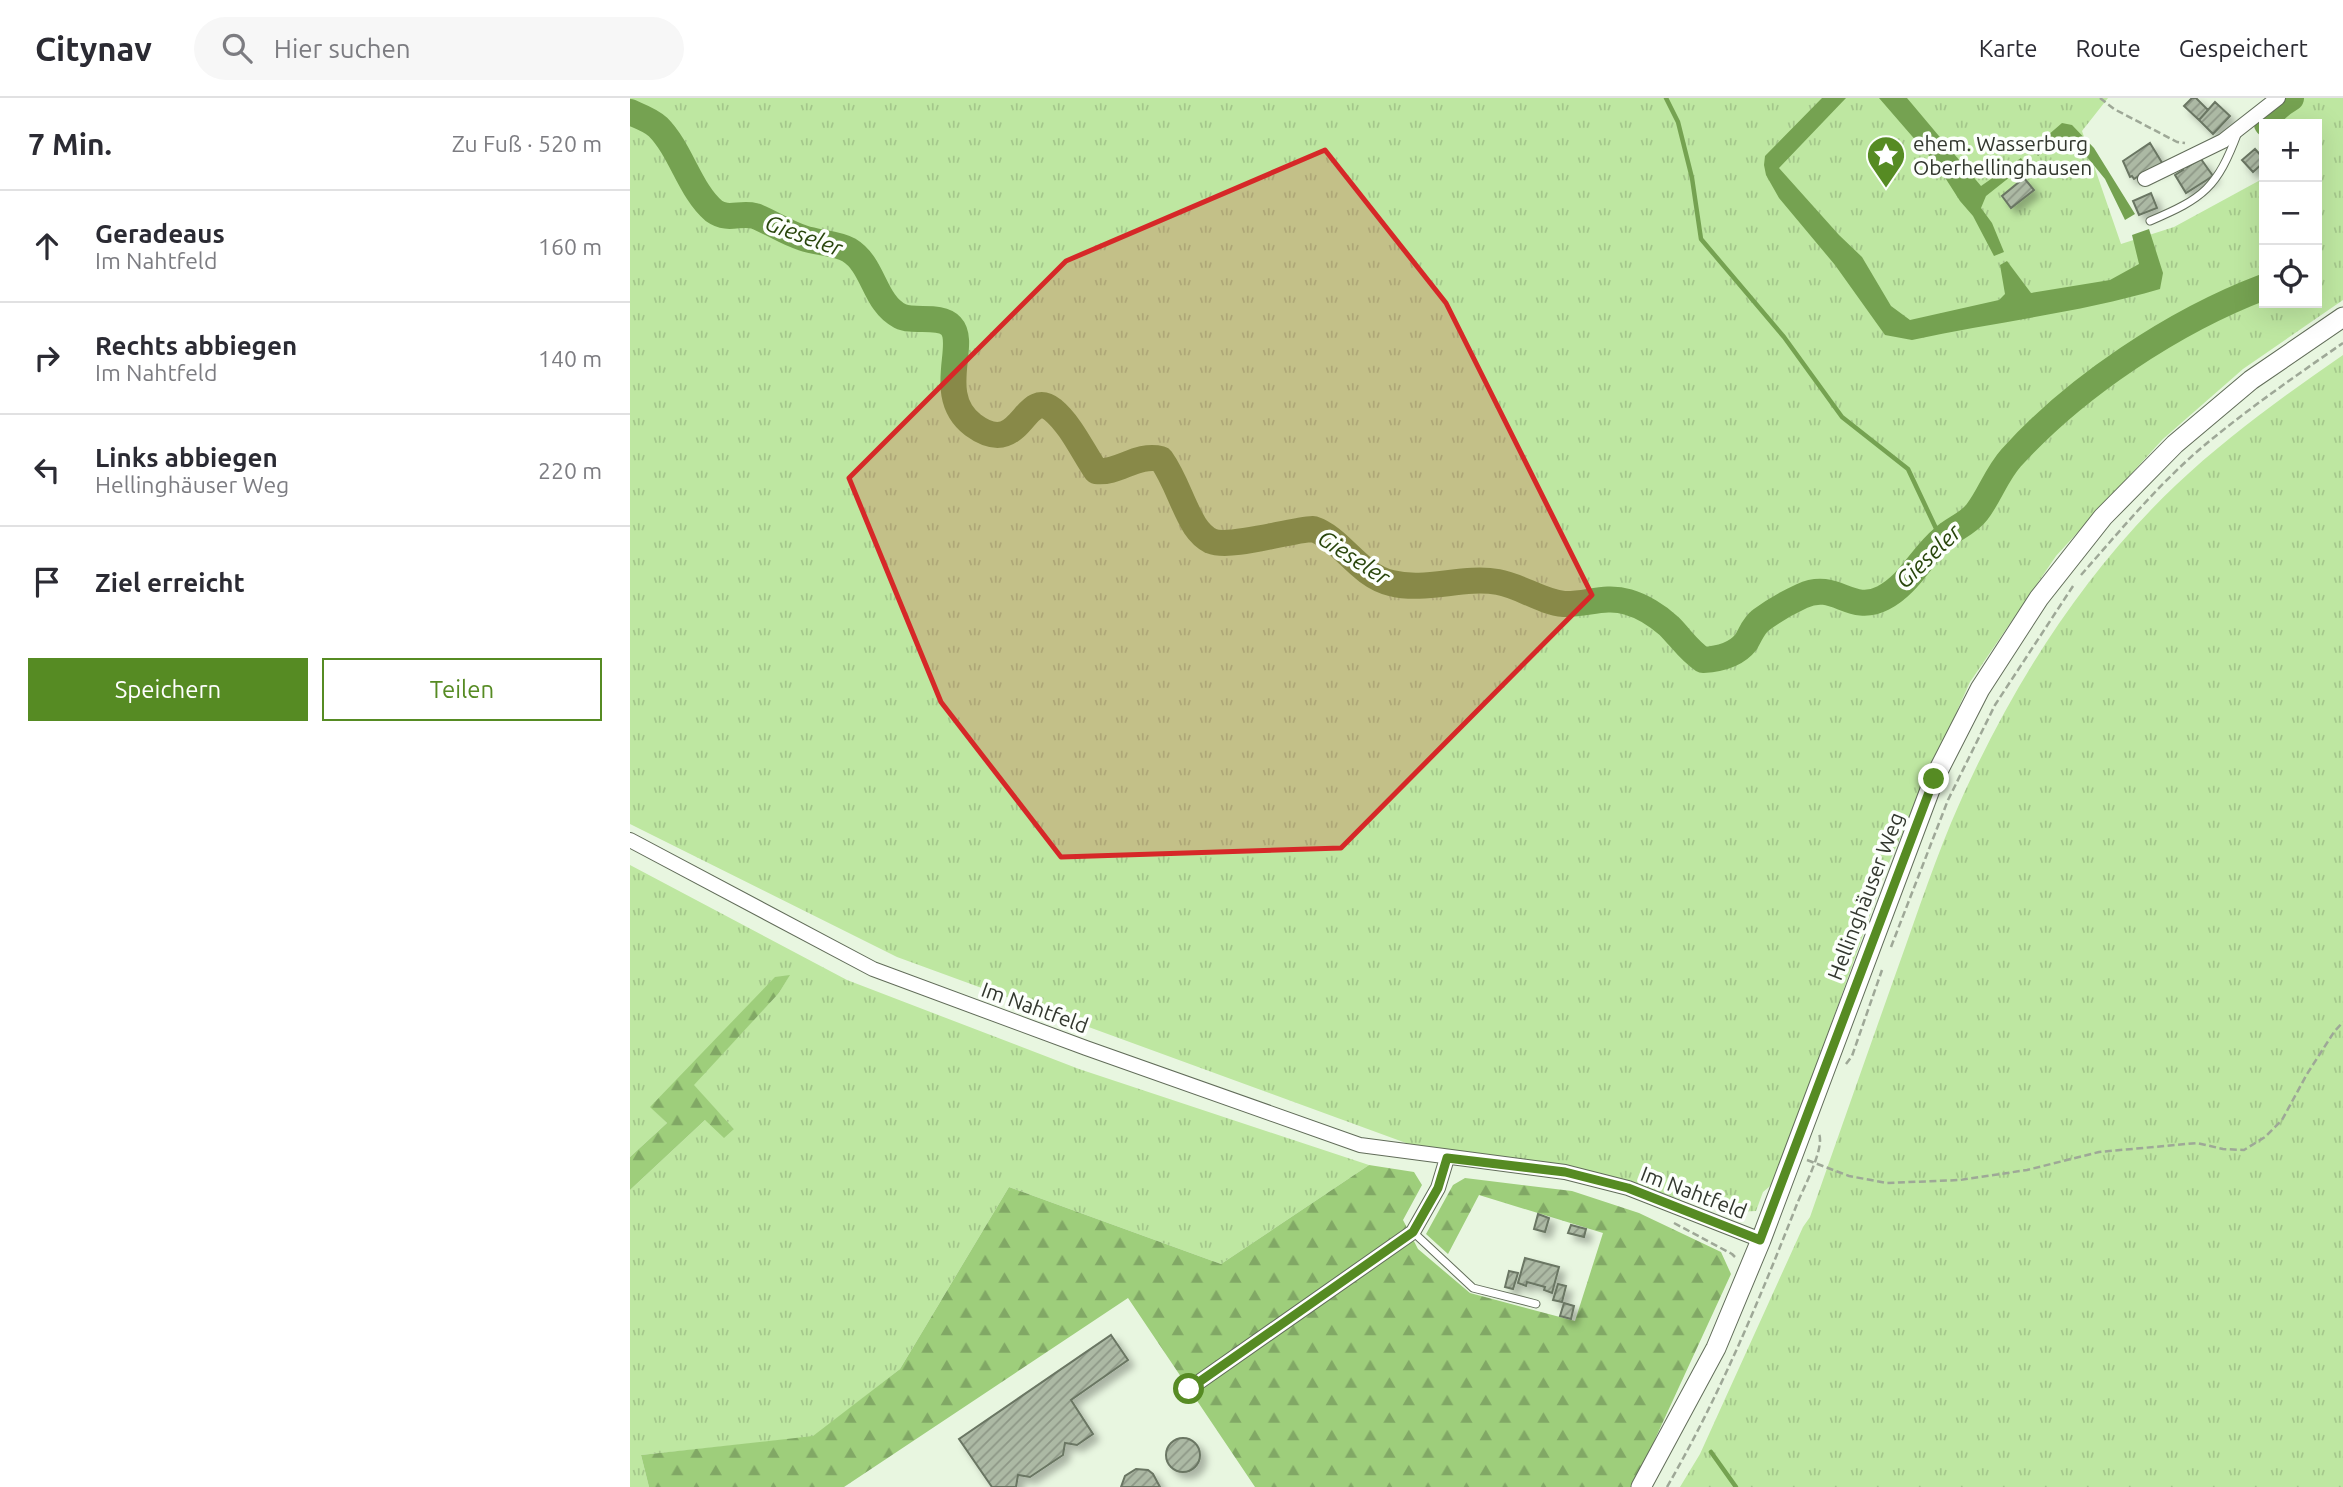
<!DOCTYPE html>
<html lang="de">
<meta charset="utf-8">
<style>
body{margin:0;font-family:Ubuntu,sans-serif;background:#f7f7f7;color:#2b2b33}
.controls{position:absolute;right:21px;top:21px;display:grid;overflow:hidden;border-radius:0px;box-shadow:0 7px 28px #0002}
.controls button{width:63px;height:63px;display:grid;place-items:center;padding:0;border:0;border-bottom:2px solid #e1e1e2;background:#fff;color:#2b2b33;font:35px sans-serif}
.stop{position:absolute;width:21px;height:21px;margin:-16px;border:5px solid #568b23;border-radius:50%;background:#fff}
.stop.end{background:#568b23;border-color:#fff;box-shadow:0 2px 7px #0008}
.list{margin:0;padding:0;list-style:none}
h2{display:flex;justify-content:space-between;align-items:center;height:91px;margin:0;padding:0 28px;font-size:30px}
h2 small{font-size:23px;font-weight:400;color:#7c7c81}
.list li{display:grid;grid-template-columns:46px 1fr auto;gap:21px;align-items:center;box-sizing:border-box;height:112px;padding:0 28px;border-top:2px solid #e1e1e2}
.list b{display:block;font-size:26px;white-space:nowrap}
.list p{margin:0;font-size:23px;white-space:nowrap;color:#7c7c81}
.list em{font-size:23px;font-style:normal;color:#7c7c81}
.actions{display:flex;gap:14px;padding:21px 28px}
.actions a{flex:1;padding:16px 0;border:2px solid #568b23;border-radius:0px;text-align:center;font-size:24px;color:#568b23}
.actions .main{background:#568b23;color:#fff}
.icon{flex:none;width:38px;height:38px;fill:none;stroke:currentColor;stroke-width:2;stroke-linecap:round;stroke-linejoin:round}
.map{position:relative;flex:none;width:1713px;height:1389px;overflow:hidden}
header{display:flex;align-items:center;gap:42px;box-sizing:border-box;height:98px;padding:0 35px;background:#fff;border-bottom:2px solid #e1e1e2}
header strong{font-size:33px}
nav{display:flex;gap:38px;margin-inline-start:auto;font-size:24px}
.search{width:490px;height:63px;background:#f7f7f7;display:flex;align-items:center;gap:18px;box-sizing:border-box;padding:0 24px;border-radius:38px;color:#7c7c81;font-size:26px}
main{display:flex}
aside{flex:1;background:#fff}
.map>svg:first-child{display:block}
</style>
<header>
<strong>Citynav</strong>
<div class="search"><svg class="icon" aria-label="search" viewBox="0 0 24 24"><circle cx="10" cy="10" r="6"/><path d="M15 15l6 6"/></svg>Hier suchen</div>
<nav><a>Karte</a><a>Route</a><a>Gespeichert</a></nav>
</header>
<main>
<aside>
<h2>7 Min.<small>Zu Fuß · 520 m</small></h2>
<ul class="list">
<li><svg class="icon" aria-label="ahead" viewBox="0 0 24 24"><path d="M12 20V5M6 11l6-6 6 6"/></svg><div><b>Geradeaus</b><p>Im Nahtfeld</p></div><em>160 m</em></li>
<li><svg class="icon" aria-label="right" viewBox="0 0 24 24"><path d="M7 20v-9h11M14 6l5 5-5 5"/></svg><div><b>Rechts abbiegen</b><p>Im Nahtfeld</p></div><em>140 m</em></li>
<li><svg class="icon" aria-label="left" viewBox="0 0 24 24"><path d="M17 20v-9H6M10 6l-5 5 5 5"/></svg><div><b>Links abbiegen</b><p>Hellinghäuser Weg</p></div><em>220 m</em></li>
<li><svg class="icon" aria-label="arrive" viewBox="0 0 24 24"><path d="M6 21V4h12l-3 4 3 4H6"/></svg><div><b>Ziel erreicht</b></div></li>
</ul>
<div class="actions"><a class="main">Speichern</a><a>Teilen</a></div>
</aside>
<div class="map">
<svg width="1713" height="1389" viewBox="0 0 1713 1389">
<defs>
<pattern id="grass-tufts" width="24" height="20" patternUnits="userSpaceOnUse" patternTransform="scale(1.75)"><rect width="24" height="20" fill="#bee7a1"/><path d="M3 7l-1-3M5 7V3M7 7l1-3M15 17l-1-3M17 17v-4M19 17l1-3" fill="none" stroke="#a4c78b"/></pattern>
<pattern id="forest-firs" width="22" height="20" patternUnits="userSpaceOnUse" patternTransform="scale(1.75)"><rect width="22" height="20" fill="#9ece7b"/><path d="M5 1l3.5 6h-7zM16 11l3.5 6h-7z" fill="#81a865"/></pattern>
<pattern id="building-hatch" width="6" height="6" patternUnits="userSpaceOnUse" patternTransform="scale(1.75)"><rect width="6" height="6" fill="#acb9a4"/><path d="M-1 1l2-2M0 6l6-6M5 7l2-2" fill="none" stroke="#8d9786"/></pattern>
<filter id="shadow"><feDropShadow dx="6" dy="6" stdDeviation="3.5" flood-color="#0004"/></filter>
</defs>
<rect width="100%" height="100%" fill="#e8f6e0"/>
<!-- grass -->
<path fill="url(#grass-tufts)" d="M0,0H1478L1452,33L1491,146L1544,129L1634,80V205H1687V26H1634V43L1629,29L1645,7L1655,0H1713V202L1613,271L1533,341L1426,458L1340,584L1258,767L1145,1084L1133,1094L1126,1113L1104,1114L1071,1107L1002,1087L817,1060L267,859L0,726Z
M1713,257V1389H1050L1070,1356L1173,1129L1180,1119C1207,1042 1234,965 1261,889C1281,834 1299,778 1321,725C1374,600 1448,480 1546,387C1598,338 1655,297 1713,257Z
M0,767L217,882L449,971L739,1067L591,1166L379,1089L270,1271L183,1339L11,1357L19,1389H0V1092L75,1022L104,1031L63,987L149,895L159,878L21,1009L37,1025L0,1059Z"/>
<!-- forest -->
<path fill="url(#forest-firs)" d="M160,877L149,895L64,987L104,1031L94,1040L75,1022L0,1092V1059L37,1025L20,1009L145,879Z
M739,1067L784,1074L792,1087L773,1122L788,1151L840,1195L945,1223L973,1135L849,1097L818,1156L796,1136L823,1087L835,1080L942,1093L1009,1115L1091,1154L1101,1176L1003,1389H625L498,1200L214,1389H19L11,1357L183,1338L270,1271L379,1089L591,1166Z"/>
<!-- water -->
<path fill="#75a251" d="M1192,0H1216L1149,70L1209,137L1232,159L1261,208L1280,222L1369,202L1375,196L1370,167L1377,163L1401,195L1480,182L1509,166L1502,137L1519,131L1533,175L1530,191C1449,215 1364,224 1282,242L1255,237L1205,167L1149,100L1136,77L1134,67L1135,58Z
M1249,0H1277L1351,88L1391,60L1395,67L1356,98L1351,110L1362,125L1374,154L1364,158L1343,118L1330,103L1307,67Z
M1432,25L1442,27L1464,50L1505,116L1495,122L1475,81L1444,43L1429,40L1408,58L1402,51Z"/>
<g fill="none" stroke-linecap="round" stroke-linejoin="round">
<!-- stream -->
<path stroke="#75a251" stroke-width="4.5" d="M1036,0L1048,24L1062,80L1071,141L1154,239L1212,319L1278,371L1311,441
M1081,1354L1106,1389"/>
<!-- river -->
<path stroke="#75a251" stroke-width="26" d="M0,14C9,18 21,22 28,29C51,52 60,93 84,113C98,123 110,114 125,118C141,124 156,135 173,140C187,145 207,145 219,152C244,167 244,205 270,218C284,225 310,216 321,228C338,246 304,297 343,327C392,363 393,288 423,312C441,327 453,354 466,373C488,376 507,355 531,361C546,382 552,407 565,428C569,434 575,440 581,443C601,451 659,432 683,431C711,440 728,477 761,485C796,494 832,478 868,484C891,488 911,504 934,506C956,507 975,497 998,504C1012,508 1028,518 1039,528C1051,540 1059,553 1073,562C1089,561 1106,557 1116,544C1121,536 1123,528 1131,522C1143,513 1159,504 1172,498C1206,482 1220,517 1253,500C1280,486 1291,458 1313,440C1324,430 1338,426 1347,414C1360,397 1366,377 1381,360C1445,289 1544,223 1634,189
M1637,26C1640,14 1651,6 1661,0"/>
</g>
<!-- building -->
<path fill="url(#building-hatch)" stroke="#6a7663" stroke-width="2" filter="url(#shadow)" d="M1562,0H1566L1578,12L1569,22L1554,8Z
M1585,4L1600,18L1583,36L1569,22Z
M1520,45L1534,68L1517,73L1504,81L1502,78L1500,79L1493,63Z
M1625,51L1634,61V64L1623,74L1612,62Z
M1571,61L1583,78L1556,95L1545,77L1553,72L1551,69L1555,66L1557,69Z
M1394,80L1404,92L1381,110L1372,98Z
M1521,95L1527,110L1509,117L1503,103Z
M908,1116L919,1120L915,1134L904,1131Z
M941,1127L956,1131L954,1139L938,1135Z
M895,1160L929,1169L922,1195L914,1192L915,1189L897,1184L896,1188L888,1185Z
M879,1173L888,1175L883,1191L875,1189Z
M928,1186L936,1188L932,1204L923,1202Z
M934,1205L944,1208L941,1221L930,1218Z
M481,1237L498,1262L441,1302L463,1336L447,1347L435,1345L433,1357L400,1379L388,1377L386,1389H362L329,1341Z
M536 1357a17 17 0 1 1 34 0a17 17 0 1 1-34 0Z
M506,1371L518,1372L523,1376L530,1389H491L495,1378Z"/>
<g fill="none" stroke-linecap="round" stroke-linejoin="round">
<!-- lane casing -->
<g stroke="#616c59" stroke-width="9">
<path id="lane" d="M1520,123C1574,100 1587,90 1608,34
M783,1134L843,1190L906,1206"/>
</g>
<!-- street casing -->
<g stroke="#616c59" stroke-width="16">
<path id="street" d="M1515,81L1593,43L1648,0
M0,742L243,871L456,950L730,1047L935,1074L998,1090L1131,1142
M559,1291L783,1134L808,1090L817,1060"/>
</g>
<!-- secondary casing -->
<g stroke="#616c59" stroke-width="21">
<path id="secondary" d="M1011,1389L1086,1250L1131,1142L1304,681L1350,591L1409,500L1473,419L1545,346L1621,282L1713,219"/>
</g>
<!-- path -->
<path stroke="#9ea897" stroke-width="2.5" stroke-dasharray="7 3.5" stroke-linecap="butt" d="M1470,0L1484,11L1547,44L1555,45
M1451,477C1489,434 1526,389 1570,351C1615,313 1664,279 1713,245
M1261,849L1318,702L1365,607L1445,485
M1216,966L1222,958L1252,872
M1177,1062L1219,1078L1257,1085L1330,1082L1397,1072L1469,1054L1567,1045L1593,1051L1614,1052L1635,1039L1652,1022L1677,976L1704,934L1713,924
M1044,1125L1102,1156L1105,1159
M1037,1389C1089,1299 1129,1203 1167,1106C1173,1091 1195,1050 1189,1036"/>
<!-- lane -->
<use href="#lane" stroke="#fff" stroke-width="7"/>
<!-- street -->
<use href="#street" stroke="#fff" stroke-width="14"/>
<!-- secondary -->
<use href="#secondary" stroke="#fff" stroke-width="19"/>
</g>
<g fill="none" stroke-linecap="round" stroke-linejoin="round">
<!-- route -->
<path stroke="#568b23" stroke-width="9" d="M559,1291L783,1134L808,1090L817,1060L935,1074L998,1090L1130,1142L1304,681"/>
</g>
<!-- marked area -->
<path fill="#d62828" fill-opacity="0.2" stroke="#d62828" stroke-width="5" stroke-linejoin="round" d="M695,52L816,205L962,497L711,750L431,759L311,604L219,380L436,163Z"/>
<!-- icons -->
<defs>
<g id="sight-pin" transform="scale(2.0125)"><path d="M0 17L-7.5 6A9.5 9.5 0 1 1 7.5 6Z" fill="#568b23" stroke="#fcfffb"/><path d="M0-6L1.8-2.2L6-1.7L2.9 1.2L3.7 5.4L0 3.3L-3.7 5.4L-2.9 1.2L-6-1.7L-1.8-2.2Z" fill="#fff"/></g>
</defs>
<g fill-rule="evenodd">
<use href="#sight-pin" x="1256" y="57"/>
</g>
<g text-anchor="middle" dominant-baseline="central" stroke-width="7" stroke-linejoin="round" paint-order="stroke">
<!-- poi labels -->
<g font-size="21" fill="#32372e" stroke="#fcfffb" text-anchor="start">
<text x="1283" y="45">ehem. Wasserburg<tspan x="1283" dy="24">Oberhellinghausen</tspan></text>
</g>
<!-- street labels -->
<g font-size="21" fill="#32372e" stroke="#fcfffb">
<text transform="translate(1235 798) rotate(-69)">Hellinghäuser Weg</text>
<text transform="translate(405 909) rotate(20)">Im Nahtfeld</text>
<text transform="translate(1064 1094) rotate(21)">Im Nahtfeld</text>
</g>
<!-- water labels -->
<g font-size="23" font-style="italic" fill="#29460c" stroke="#fcfffb">
<text transform="translate(174 137) rotate(20)">Gieseler</text>
<text transform="translate(1298 458) rotate(-44)">Gieseler</text>
<text transform="translate(724 459) rotate(33)">Gieseler</text>
</g>
</g>
</svg>
<div class="controls">
<button>+</button>
<button>−</button>
<button><svg class="icon" aria-label="locate" viewBox="0 0 24 24"><circle cx="12" cy="12" r="6"/><path d="M12 2v4M12 18v4M2 12h4M18 12h4"/></svg></button>
</div>
<div class="stop" style="left:559px;top:1291px"></div>
<div class="stop end" style="left:1304px;top:681px"></div>
</div>
</main>
